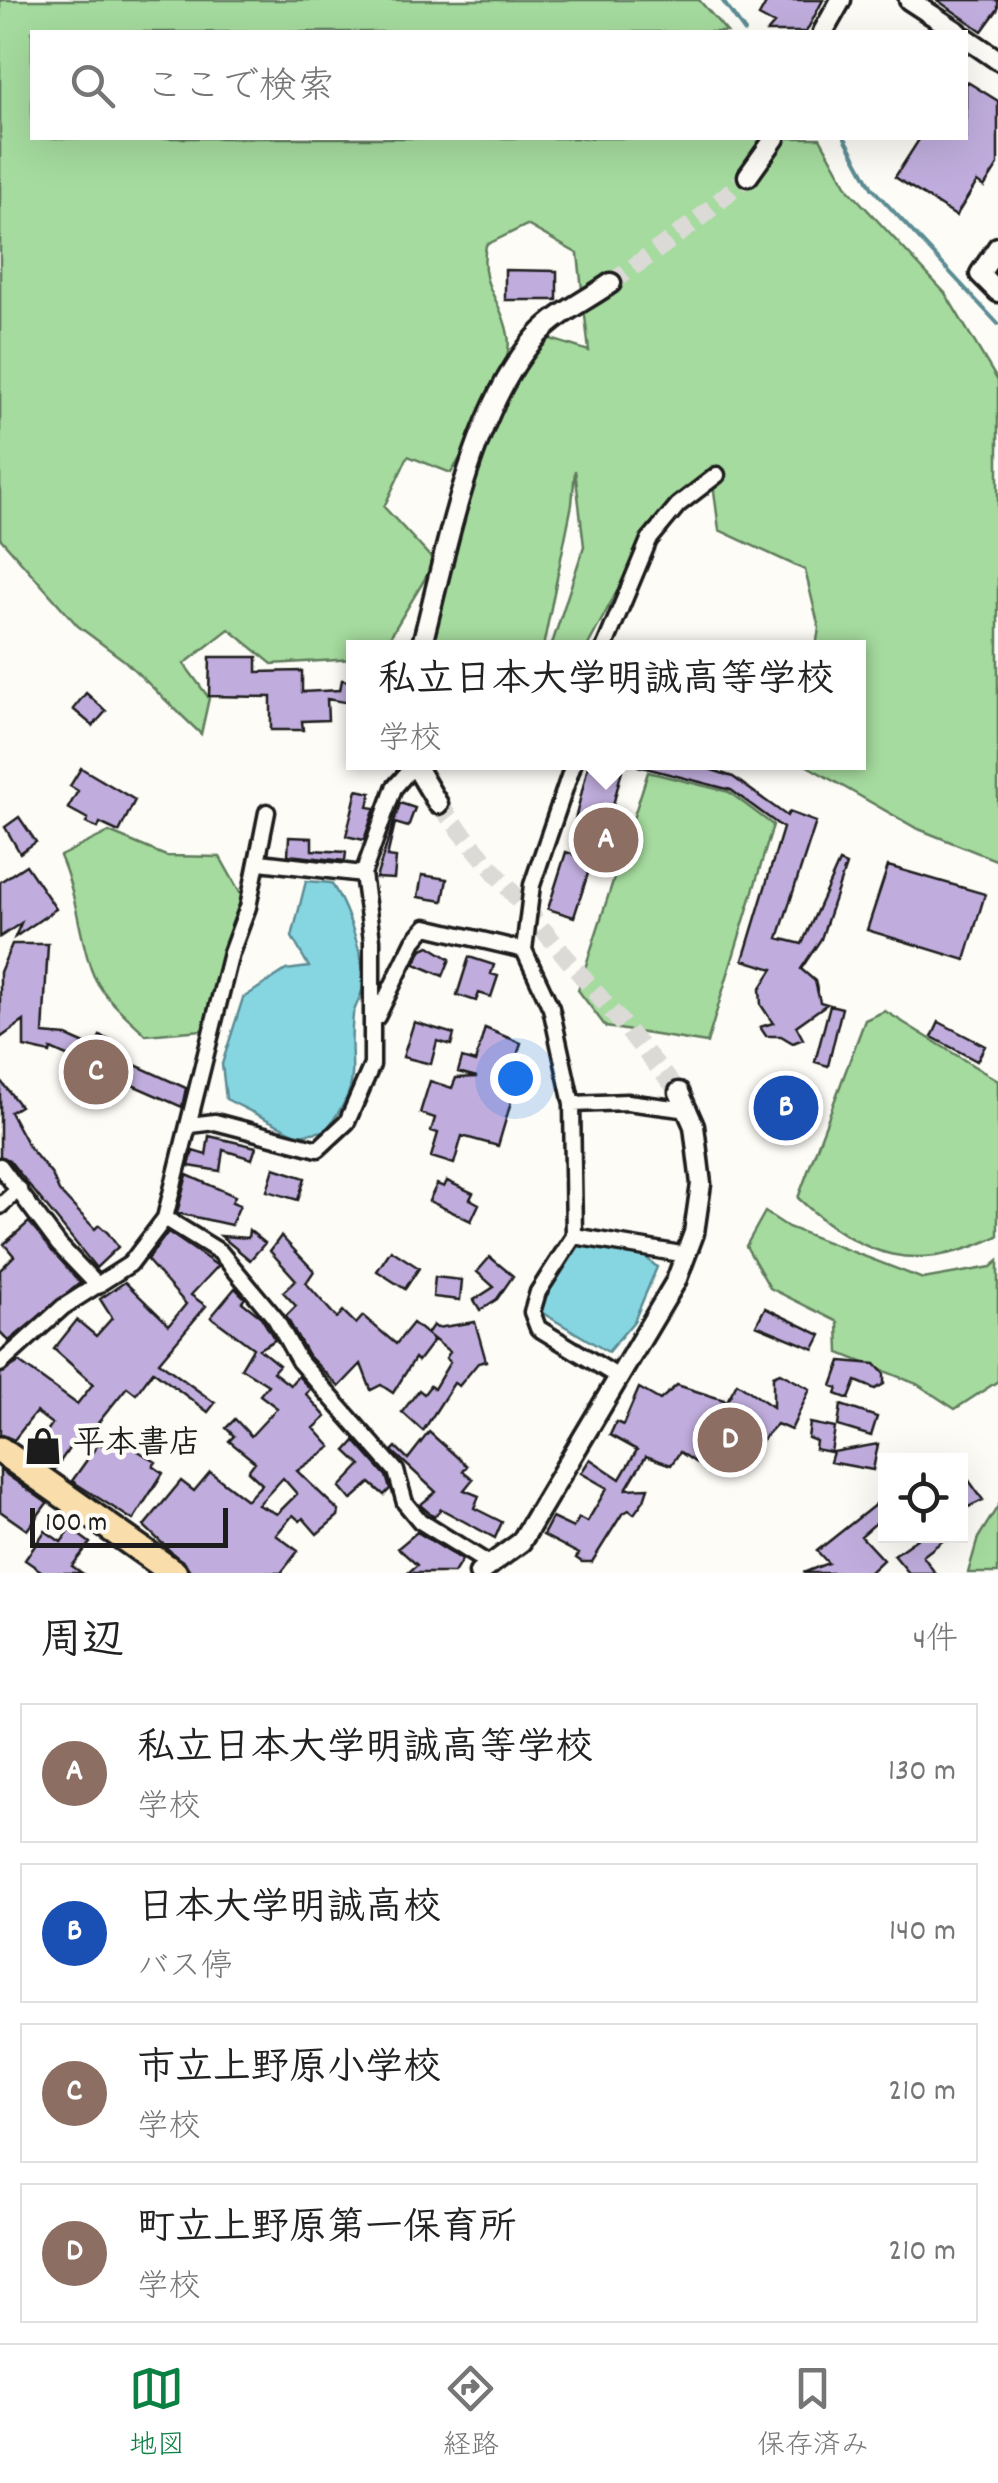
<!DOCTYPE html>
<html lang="ja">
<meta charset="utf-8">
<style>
body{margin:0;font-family:Dekko,"Klee One",sans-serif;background:#f6f6f6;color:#222}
.controls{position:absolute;right:30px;bottom:30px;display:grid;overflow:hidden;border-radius:0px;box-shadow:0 10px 40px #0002}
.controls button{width:90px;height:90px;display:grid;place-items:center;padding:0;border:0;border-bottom:2px solid #e0e0e0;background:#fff;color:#222;font:50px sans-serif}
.scale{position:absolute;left:30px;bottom:25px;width:198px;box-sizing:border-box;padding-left:10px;border:5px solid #1c1c1c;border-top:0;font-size:28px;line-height:35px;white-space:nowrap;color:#1c1c1c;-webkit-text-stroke:8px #fdfcf7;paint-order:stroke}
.you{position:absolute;left:515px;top:1078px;width:35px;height:35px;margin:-25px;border:8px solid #fff;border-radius:50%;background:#1a73e8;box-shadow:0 0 0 15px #1a73e833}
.badge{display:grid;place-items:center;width:65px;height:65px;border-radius:50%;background:#0b8043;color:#fff;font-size:32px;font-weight:700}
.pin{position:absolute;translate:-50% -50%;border:5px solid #fff;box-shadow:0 2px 10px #0006}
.popup{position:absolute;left:346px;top:640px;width:520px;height:130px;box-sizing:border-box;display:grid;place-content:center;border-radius:0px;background:#fff;filter:drop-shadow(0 2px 8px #0005);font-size:32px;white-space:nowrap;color:#767676}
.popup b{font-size:38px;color:#222}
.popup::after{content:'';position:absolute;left:50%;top:100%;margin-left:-20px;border:20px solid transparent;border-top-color:#fff}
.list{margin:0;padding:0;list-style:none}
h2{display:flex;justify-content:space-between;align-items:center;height:130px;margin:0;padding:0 40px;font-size:42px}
h2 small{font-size:32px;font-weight:400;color:#767676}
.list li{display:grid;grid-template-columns:65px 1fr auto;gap:30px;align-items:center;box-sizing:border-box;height:140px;margin:0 20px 20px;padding:0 20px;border:2px solid #e0e0e0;border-radius:0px}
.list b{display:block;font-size:38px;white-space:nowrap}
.list p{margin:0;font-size:32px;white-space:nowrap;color:#767676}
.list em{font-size:32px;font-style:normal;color:#767676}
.icon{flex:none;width:55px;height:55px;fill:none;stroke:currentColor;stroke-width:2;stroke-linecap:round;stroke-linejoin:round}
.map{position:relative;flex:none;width:998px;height:1573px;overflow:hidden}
.search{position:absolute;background:#fff;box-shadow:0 10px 40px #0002;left:30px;right:30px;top:30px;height:110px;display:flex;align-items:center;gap:25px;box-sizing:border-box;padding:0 35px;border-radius:0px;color:#767676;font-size:38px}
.sheet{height:770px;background:#fff}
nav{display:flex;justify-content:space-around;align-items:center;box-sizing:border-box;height:140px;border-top:2px solid #e0e0e0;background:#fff;font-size:28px;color:#767676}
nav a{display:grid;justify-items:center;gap:5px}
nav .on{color:#0b8043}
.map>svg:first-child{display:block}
</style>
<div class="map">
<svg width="998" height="1573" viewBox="0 0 998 1573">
<rect width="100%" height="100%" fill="#fdfcf7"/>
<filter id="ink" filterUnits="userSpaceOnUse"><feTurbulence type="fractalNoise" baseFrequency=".01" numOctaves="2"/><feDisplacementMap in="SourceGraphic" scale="20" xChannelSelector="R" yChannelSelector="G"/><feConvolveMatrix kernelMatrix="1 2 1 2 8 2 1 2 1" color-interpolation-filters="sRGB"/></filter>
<g filter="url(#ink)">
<!-- green -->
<path fill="#a5db9e" stroke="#607c5d" stroke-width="2.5" d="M0,0H699L727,32H32V138H820L849,190L945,293L998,381V861L916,828L802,763L858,762V648L816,647L819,628L805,570L719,530L711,467L651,528L587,647H551L584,546L575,470L572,504L543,647H421L466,477L538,335L589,351L578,254L527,225L486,245C478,288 502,298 508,335C515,371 469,443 451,473L408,456L384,507L435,562L384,647L354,648L353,659L272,664L229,629L184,664L209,698L201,734L125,661L78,626L0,538Z
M648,772L729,792L773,825L707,1043L606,1027L578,990Z
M109,832L166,856L220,857L248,907L213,1029L146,1035C127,1016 100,996 91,969C78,931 77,895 60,856Z
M885,1011L998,1081V1236C917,1275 863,1259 798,1198L865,1020Z
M765,1212L788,1227L923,1279L991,1267L998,1261V1381L955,1409L917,1384L839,1353L838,1322L770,1288L746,1246Z
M998,1506V1573H968L978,1538Z"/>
<!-- water -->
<path fill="#86d6e2" stroke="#5c8c93" stroke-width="2.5" d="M306,881L331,883C346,904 366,960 363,986C362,996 355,1005 353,1015C346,1072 367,1078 325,1131L298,1135L226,1099L222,1064L243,998L286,970L309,967L292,937Z
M577,1244L636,1249L657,1267L634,1321L608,1352L541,1312L542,1279Z"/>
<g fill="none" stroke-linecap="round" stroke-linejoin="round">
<!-- stream -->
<path stroke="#5c8c93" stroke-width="4" d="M722,0L745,32
M845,138L872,188L998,324"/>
</g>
<!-- building -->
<path fill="#c0addd" stroke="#1c1c1c" stroke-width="2.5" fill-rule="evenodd" d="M768,0H823L806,32H767L774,24L759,16Z
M937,0H998V9L982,31Z
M966,81L998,101V165L984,187L977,182L956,216L895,177L920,138H966Z
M505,270L557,271V300H505Z
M210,657H257V672L302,671V692L340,690L342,680L354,682V698L350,703L327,699L328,720L302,721L303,730H271V697L209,696Z
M86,693L106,711L93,726L73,709Z
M589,762H624L606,833L574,824Z
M638,762H688L733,777L787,816L789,812L816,822L778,938L802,944L839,862L846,865L821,939L801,969L815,981L820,1002L827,1004L796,1026L803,1039L793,1043L781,1036H766L760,1027L773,1023L761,1005L760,989L773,969L743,960L783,828L731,790L638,766Z
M81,768L135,800L119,832L100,823L98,828L86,823L88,819L68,808L78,791L70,786Z
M357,790L371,793L368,807L375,808L364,840L346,836Z
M400,803L415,808L408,827L395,823L387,857L396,858L394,879L376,878Z
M19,817L36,842L20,853L5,827Z
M289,837L312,838V850L346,852L345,861L288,855Z
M566,852L592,861L574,917L548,909Z
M26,865L56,909L15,937L21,923L0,937V882Z
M888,866L985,894L965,960L867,930Z
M422,875L447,879L443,901L418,897Z
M12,944H48L43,1034L67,1036L94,1048L100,1036L118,1044L113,1055L186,1088L182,1107L51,1049L50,1053L24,1047V1021L0,1038V972Z
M429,946L450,959L443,976L415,964L422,949Z
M469,957L494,965L491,974L498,976L491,997L479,993L476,1001L457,995Z
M830,1005L842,1008L828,1066L815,1062Z
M414,1022L454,1034L451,1045L437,1041L431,1064L403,1057Z
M939,1022L985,1046L977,1061L932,1037Z
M485,1028L521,1043L515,1063L522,1065L498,1146L462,1136L454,1164L431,1157L438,1133L431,1131L435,1118L420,1113L430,1081L452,1088L456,1078L477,1077L458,1072L462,1058L475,1062Z
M0,1080L20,1106L10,1112L29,1147L52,1175L59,1191L95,1229L99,1225L108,1233L118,1247L96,1268L9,1160L0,1156Z
M209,1136L256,1147L252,1159L223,1150L220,1171L189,1166L193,1151L206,1155Z
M274,1168L305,1178L298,1200L267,1191Z
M187,1175L235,1196L232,1202L240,1205L231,1225L177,1213Z
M447,1181L473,1193L470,1199L479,1204L471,1221L429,1201L437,1184L444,1187Z
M29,1222L80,1283L9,1341L0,1332V1270L14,1256L4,1244Z
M249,1230L265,1243L250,1260L221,1236L248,1238Z
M168,1232L218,1266L191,1295L206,1306L159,1362L215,1403L208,1412L153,1371L136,1394L127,1387L85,1439L79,1434L55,1469L32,1453L52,1424L36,1412L14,1440L0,1434V1374L19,1362L77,1404L93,1384L54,1349L77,1320L96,1336L112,1318L100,1299L125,1282L169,1325L186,1304L147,1260Z
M281,1236L314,1271L306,1283L337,1318L343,1311L356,1324L363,1316L396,1344L413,1323L434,1340L418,1361L415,1358L393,1393L381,1385L371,1390L361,1364L339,1387L308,1355L286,1316L296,1306L283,1292L296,1280L270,1251Z
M391,1250L419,1268L405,1289L377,1271Z
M490,1257L513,1276L497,1299L480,1310L474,1300L494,1287L477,1272Z
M435,1277L462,1280L460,1300L433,1297Z
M235,1288L245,1298L242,1302L261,1317L275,1340L259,1349L279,1365L273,1372L290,1385L298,1376L310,1389L306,1394L326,1417L314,1428L331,1447L297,1471L339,1511L338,1516L317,1534L303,1518L300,1521L293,1515L276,1535L298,1551L281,1573H193L144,1526L181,1481L194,1491L210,1472L247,1500L262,1484L248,1471L255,1462L229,1441L234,1436L226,1428L235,1419L251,1436L277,1408L260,1395L268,1385L241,1368L253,1348L211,1317ZM283,1478L297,1494L277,1514L258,1505Z
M765,1308L821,1335L814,1349L756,1325Z
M475,1322L486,1361L478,1363L459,1386L454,1383L423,1431L402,1412L419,1390L424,1394L430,1386L434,1389L450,1362L446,1358L450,1352L427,1334L433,1325L437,1328Z
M841,1361L875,1364L884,1374V1384L875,1389L856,1381L849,1399L836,1394L838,1388L832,1386Z
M780,1373L810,1389L791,1430L777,1424L750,1453L734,1440L714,1475L680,1452L671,1465L646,1456L626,1489L648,1488L644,1500L634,1514L629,1510L622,1514L592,1562H582L576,1558L579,1554L543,1535L552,1518L573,1528L579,1518L587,1522L607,1488L581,1473L590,1459L620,1479L637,1450L610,1435L616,1422L623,1425L639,1388L660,1400L677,1385L727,1401L737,1383L773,1407V1376Z
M841,1405L877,1417L871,1436L838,1426Z
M810,1423L835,1428L831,1452L815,1449L816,1441L808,1438Z
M429,1432L467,1466L463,1471L473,1479L464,1490L479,1496L474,1508L502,1522L495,1538L441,1509L434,1517L420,1505L436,1492L392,1451L396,1447L408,1459Z
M117,1438L156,1462L153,1466L163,1473L133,1520L72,1481L99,1443L109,1450Z
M355,1441L386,1476L390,1489L384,1495L370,1483L351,1500L340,1487L361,1465L346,1451Z
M878,1444L873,1470L830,1462L833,1452Z
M960,1468L983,1500L960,1511Z
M0,1470L47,1503L27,1530L0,1511Z
M876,1504L885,1515L861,1536L883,1560L869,1573H803L828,1563L817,1551Z
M71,1529L90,1543L72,1566L82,1573H44L25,1560L45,1531L61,1542Z
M417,1532L462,1560L454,1573H408L417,1565L398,1548Z
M921,1536H949L923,1556L935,1573H909L894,1555Z"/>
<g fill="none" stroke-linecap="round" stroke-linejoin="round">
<!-- tertiary-tunnel -->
<path stroke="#dbdad6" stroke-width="18" stroke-dasharray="18 9" stroke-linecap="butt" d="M611,283L694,223L748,176
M438,804L679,1092"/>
<!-- minor casing -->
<g stroke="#1c1c1c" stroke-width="21">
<path id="minor" d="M604,648L649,540L678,505L717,475
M574,762L532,885L524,950L551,1008L572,1104L574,1236L538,1292L532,1312L538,1328L620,1378
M260,862L363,874
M377,1017L414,941L426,927L524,950
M572,1104L627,1102L689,1110
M190,1125L215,1122L318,1149L347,1122L372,1065V940L363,874L394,788L414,765
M0,1166L59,1245L98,1286
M0,1206L19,1189
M165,1218L220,1252L275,1318L299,1361L396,1471L405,1503L420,1521L492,1566
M574,1236L687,1255
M0,1364L63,1307L130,1264L165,1218L231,953L248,907L267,812"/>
</g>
<!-- tertiary casing -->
<g stroke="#1c1c1c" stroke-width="25">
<path id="tertiary" d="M909,0L958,32
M823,32L841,0
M966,38L998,60
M748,176L775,138
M998,247L980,274L998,292
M421,648C446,553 471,411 536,337C556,314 587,300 611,283
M413,762L438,804
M479,1573L521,1542L676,1281L694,1233L701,1184L694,1126L679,1092"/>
</g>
<!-- trunk casing -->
<g stroke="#1c1c1c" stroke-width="32">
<path id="trunk" d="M0,1450L174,1573"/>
</g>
<!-- minor -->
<use href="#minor" stroke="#fdfcf7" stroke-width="14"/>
<!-- tertiary -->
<use href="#tertiary" stroke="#fdfcf7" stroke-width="18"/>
<!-- trunk -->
<use href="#trunk" stroke="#f9deab" stroke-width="25"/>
</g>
</g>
<!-- icons -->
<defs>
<g id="shop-bare" transform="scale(3)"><path d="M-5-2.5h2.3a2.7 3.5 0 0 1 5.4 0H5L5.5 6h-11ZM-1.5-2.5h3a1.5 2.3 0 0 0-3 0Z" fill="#1c1c1c" stroke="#fdfcf7" stroke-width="2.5" paint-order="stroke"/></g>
</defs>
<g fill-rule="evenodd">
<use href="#shop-bare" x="43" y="1446"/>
</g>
<g text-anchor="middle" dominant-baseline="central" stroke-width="9" stroke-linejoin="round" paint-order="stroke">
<!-- poi labels -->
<g font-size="32" font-weight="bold" fill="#1c1c1c" stroke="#fdfcf7" text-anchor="start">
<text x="73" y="1446">平本書店</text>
</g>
</g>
</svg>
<div class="controls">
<button><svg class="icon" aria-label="locate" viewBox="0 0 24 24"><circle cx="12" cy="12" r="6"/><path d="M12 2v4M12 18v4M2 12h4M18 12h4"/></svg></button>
</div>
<div class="scale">100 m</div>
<div class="you"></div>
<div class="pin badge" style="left:606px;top:840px;background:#8d6e63">A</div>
<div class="popup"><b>私立日本大学明誠高等学校</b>学校</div>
<div class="pin badge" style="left:786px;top:1108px;background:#1a4fb4">B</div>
<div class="pin badge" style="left:96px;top:1072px;background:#8d6e63">C</div>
<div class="pin badge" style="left:730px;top:1440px;background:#8d6e63">D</div>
<div class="search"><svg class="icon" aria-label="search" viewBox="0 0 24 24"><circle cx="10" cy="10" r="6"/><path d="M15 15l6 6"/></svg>ここで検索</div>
</div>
<section class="sheet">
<h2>周辺<small>4件</small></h2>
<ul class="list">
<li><span class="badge" style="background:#8d6e63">A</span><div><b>私立日本大学明誠高等学校</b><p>学校</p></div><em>130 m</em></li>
<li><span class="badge" style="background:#1a4fb4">B</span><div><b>日本大学明誠高校</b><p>バス停</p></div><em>140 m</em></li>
<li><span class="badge" style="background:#8d6e63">C</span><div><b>市立上野原小学校</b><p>学校</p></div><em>210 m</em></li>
<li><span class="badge" style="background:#8d6e63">D</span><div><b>町立上野原第一保育所</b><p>学校</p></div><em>210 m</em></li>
</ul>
</section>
<nav>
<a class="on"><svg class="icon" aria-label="map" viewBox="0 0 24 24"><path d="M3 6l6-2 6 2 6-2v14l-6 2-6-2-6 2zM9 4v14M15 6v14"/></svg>地図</a>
<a><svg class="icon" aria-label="directions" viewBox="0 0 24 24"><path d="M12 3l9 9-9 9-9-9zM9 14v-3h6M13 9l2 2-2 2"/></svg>経路</a>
<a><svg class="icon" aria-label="saved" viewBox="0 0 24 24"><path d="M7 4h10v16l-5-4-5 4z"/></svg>保存済み</a>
</nav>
